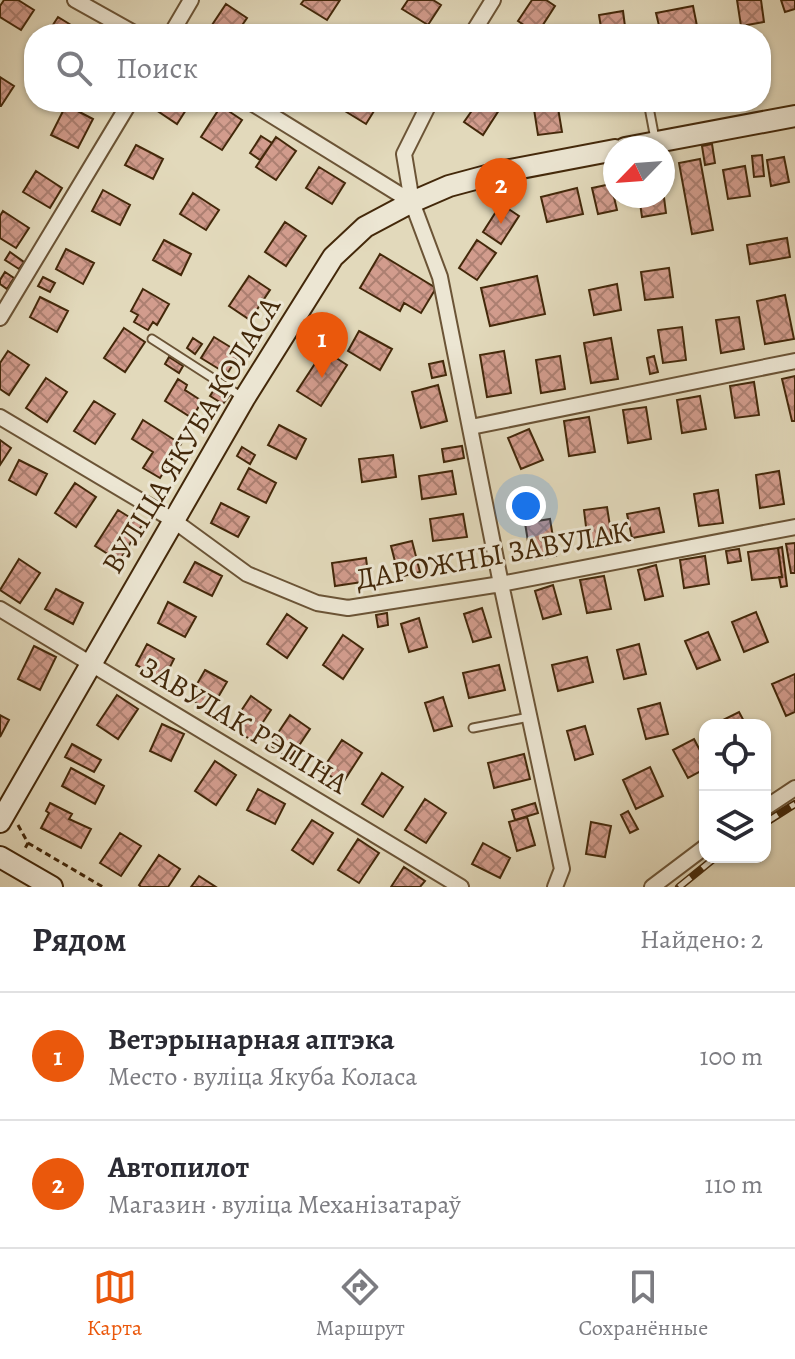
<!DOCTYPE html>
<html lang="ru">
<meta charset="utf-8">
<style>
body{margin:0;font-family:Alegreya,serif;background:#f7f7f7;color:#2b2b33}
.controls{position:absolute;right:24px;bottom:24px;display:grid;overflow:hidden;border-radius:16px;box-shadow:0 2px 6px #0004}
.controls button{width:72px;height:72px;display:grid;place-items:center;padding:0;border:0;border-bottom:2px solid #e1e1e2;background:#fff;color:#2b2b33;font:40px sans-serif}
.compass{position:absolute;left:603px;top:136px;width:72px;height:72px;border-radius:50%;background:#fff;box-shadow:0 2px 6px #0004;rotate:245deg}
.you{position:absolute;left:526px;top:506px;width:28px;height:28px;margin:-20px;border:6px solid #fff;border-radius:50%;background:#1a73e8;box-shadow:0 0 0 12px #1a73e833}
.badge{display:grid;place-items:center;width:52px;height:52px;border-radius:50%;background:#ea580c;color:#fff;font-size:26px;font-weight:700}
.pin{position:absolute;translate:-50% -66px;filter:drop-shadow(0 2px 4px #0008)}
.pin::after{content:'';position:absolute;top:42px;width:28px;height:24px;background:inherit;clip-path:polygon(0 0,100% 0,50% 100%)}
.list{margin:0;padding:0;list-style:none}
h2{display:flex;justify-content:space-between;align-items:center;height:104px;margin:0;padding:0 32px;font-size:34px}
h2 small{font-size:26px;font-weight:400;color:#7c7c81}
.list li{display:grid;grid-template-columns:52px 1fr auto;gap:24px;align-items:center;box-sizing:border-box;height:128px;padding:0 32px;border-top:2px solid #e1e1e2}
.list b{display:block;font-size:30px;white-space:nowrap}
.list p{margin:0;font-size:26px;white-space:nowrap;color:#7c7c81}
.list em{font-size:26px;font-style:normal;color:#7c7c81}
.icon{flex:none;width:44px;height:44px;fill:none;stroke:currentColor;stroke-width:2;stroke-linecap:round;stroke-linejoin:round}
.map{position:relative;flex:none;width:795px;height:887px;overflow:hidden}
.search{position:absolute;background:#fff;box-shadow:0 2px 6px #0004;left:24px;right:24px;top:24px;height:88px;display:flex;align-items:center;gap:20px;box-sizing:border-box;padding:0 28px;border-radius:32px;color:#7c7c81;font-size:30px}
.sheet{height:360px;background:#fff}
nav{display:flex;justify-content:space-around;align-items:center;box-sizing:border-box;height:112px;border-top:2px solid #e1e1e2;background:#fff;font-size:22px;color:#7c7c81}
nav a{display:grid;justify-items:center;gap:4px}
nav .on{color:#ea580c}
.map>svg:first-child{display:block}
</style>
<div class="map">
<svg width="795" height="887" viewBox="0 0 795 887">
<defs>
<pattern id="building-cross-hatch" width="8" height="8" patternUnits="userSpaceOnUse" patternTransform="scale(2)"><rect width="8" height="8" fill="#d29c8d"/><path d="M0 0l8 8M0 8l8-8" fill="none" stroke="#ac7f71"/></pattern>
</defs>
<rect width="100%" height="100%" fill="#e2d9bb"/>
<filter id="stains"><feTurbulence type="fractalNoise" baseFrequency=".0025" numOctaves="4"/><feColorMatrix values="0 0 0 0 .2 0 0 0 0 .09 0 0 0 0 .02 0 0 0 .5 -.17"/></filter>
<radialGradient id="worn" r=".72"><stop offset=".6" stop-color="#630" stop-opacity="0"/><stop offset="1" stop-color="#630" stop-opacity=".3"/></radialGradient>
<!-- building -->
<path fill="url(#building-cross-hatch)" stroke="#43280a" stroke-width="2" d="M4,0H18L34,10L21,30L0,17V6Z
M304,0H340L327,20L301,4Z
M408,0H433L441,5L428,25L402,9Z
M532,0H546L555,6L537,34L518,21Z
M737,0H761L764,22L741,26Z
M781,0H795V9L785,12Z
M226,4L247,18L236,34H206Z
M693,6L698,31L682,34H661L656,13Z
M623,11L626,34H602L599,15Z
M58,17L84,33L83,34H47Z
M763,46L768,79L761,80V47Z
M0,77L14,86L1,106H0Z
M162,102H191L177,124L156,110Z
M344,102H377L379,103L366,124L340,108Z
M478,102H493L501,107L483,135L464,122Z
M557,102L562,132L538,135L533,103Z
M602,102H626V107L603,110Z
M66,105L93,119L78,148L51,135Z
M221,106L242,120L222,150L201,137Z
M261,136L272,143L260,160L250,153Z
M276,137L296,151L276,180L256,167Z
M712,144L715,163L705,165L702,146Z
M136,145L163,159L153,179L125,165Z
M762,155L764,176L754,177L752,156Z
M784,157L789,182L771,186L767,160Z
M700,159L713,230L692,234L679,163Z
M745,166L750,196L728,199L723,170Z
M319,167L345,183L332,204L306,188Z
M36,171L62,188L50,208L23,192Z
M611,184L617,210L598,214L592,188Z
M577,188L583,214L547,222L541,197Z
M103,190L130,205L120,225L92,211Z
M663,190L666,213L642,217L639,196H663Z
M193,193L219,210L206,230L180,214Z
M501,204L519,216L501,244L483,232Z
M3,211L29,228L16,248L0,238V216Z
M285,222L306,236L286,266L265,252Z
M787,238L790,257L750,264L747,245Z
M164,240L191,254L181,275L153,260Z
M477,240L496,253L477,280L459,268Z
M66,249L94,263L83,284L56,269Z
M10,252L24,262L19,269L5,260Z
M380,254L436,288L421,313L404,303L400,311L360,288Z
M669,268L673,297L645,300L641,272Z
M5,272L14,278L7,289L0,284V280Z
M249,276L270,290L250,320L229,306Z
M537,276L545,314L490,326L481,288Z
M43,277L55,283L50,292L38,286Z
M617,284L621,310L594,315L589,290Z
M143,289L169,304L157,325L153,322L148,330L134,322L138,315L131,311Z
M785,295L794,339L765,344L757,301Z
M40,297L68,311L57,332L30,317Z
M739,317L744,349L721,353L716,320Z
M682,327L686,360L663,363L658,330Z
M124,328L145,342L125,372L104,358Z
M359,331L392,349L380,370L348,351Z
M214,337L240,353L227,374L201,358Z
M193,338L202,344L195,354L187,348Z
M611,338L618,379L591,383L584,343Z
M324,350L347,365L321,406L297,391Z
M8,351L29,365L9,395L0,389V363Z
M504,351L511,393L487,397L480,355Z
M560,356L565,389L541,393L536,360Z
M654,356L658,372L650,374L647,358Z
M169,357L183,366L179,373L165,364Z
M443,361L446,375L432,378L429,364Z
M795,376V421H792L782,379Z
M46,378L67,392L47,422L26,408Z
M178,379L187,385L185,390L202,401L192,418L165,401Z
M754,382L759,415L735,418L730,386Z
M438,385L447,421L421,428L412,392Z
M215,388L229,396L223,404L210,396Z
M700,396L706,429L682,433L677,400Z
M94,401L115,414L95,444L74,431Z
M646,407L651,439L628,443L623,410Z
M589,417L595,452L569,456L564,421Z
M143,420L181,444L160,478L143,468L153,452L132,439Z
M279,425L306,439L296,459L268,445Z
M529,429L543,460L521,469L508,438Z
M0,440L11,448L0,465Z
M462,446L464,458L444,462L442,449Z
M242,447L255,455L250,464L237,456Z
M393,455L396,477L362,482L359,459Z
M19,460L47,474L36,495L9,480Z
M249,468L276,483L266,503L238,489Z
M452,471L456,494L422,499L419,476Z
M779,471L784,504L760,508L756,475Z
M75,483L96,497L76,527L55,513Z
M718,490L723,523L699,526L694,494Z
M221,503L249,517L238,537L211,523Z
M607,507L612,539L588,543L584,510Z
M659,508L664,532L632,538L627,514Z
M118,510L142,525L119,561L95,546Z
M463,514L467,537L433,541L430,519Z
M550,519L556,556L531,560L525,523Z
M412,541L420,572L399,577L391,546Z
M795,543V573H791L786,544Z
M782,547L787,586L781,587L779,577H782L778,548Z
M778,548L782,577L752,580L748,552Z
M739,549L741,561L728,563L726,551Z
M705,556L709,584L684,588L680,560Z
M366,558L369,581L335,586L332,563Z
M19,559L40,573L20,603L0,590Z
M195,562L222,576L212,596L184,582Z
M656,565L663,596L645,600L638,570Z
M604,576L611,609L587,613L580,580Z
M553,585L561,614L543,619L535,591Z
M56,589L83,603L73,624L45,609Z
M168,602L196,617L185,637L158,623Z
M482,608L491,637L473,642L464,614Z
M756,612L768,642L744,652L732,622Z
M387,613L388,625L378,627L376,615Z
M287,614L307,628L287,658L267,644Z
M419,618L427,647L409,652L401,624Z
M708,632L720,660L697,669L685,641Z
M343,635L363,649L343,679L323,665Z
M147,644L174,659L164,679L136,665Z
M639,644L646,674L624,679L617,650Z
M34,646L56,657L40,690L18,679Z
M587,657L593,682L558,691L552,665Z
M499,665L505,690L469,698L463,673Z
M205,670L227,682L210,711L189,698Z
M795,674V712L786,716L772,684Z
M117,695L138,709L118,739L97,725Z
M251,696L271,710L251,740L231,726Z
M443,697L452,726L434,731L425,703Z
M660,703L668,734L646,739L638,709Z
M739,712L746,725H713Z
M0,715L9,720L0,737Z
M290,715L310,729L290,759L270,745Z
M162,724L184,734L171,761L150,751Z
M585,726L593,754L575,760L567,731Z
M694,739L705,760V769L688,778L673,750Z
M342,740L362,753L342,784L322,770Z
M72,744L101,760L94,772L65,757Z
M524,754L530,779L494,788L488,763Z
M215,761L236,775L216,805L195,791Z
M650,767L663,796L636,809L623,780Z
M71,768L104,786L95,804L62,786Z
M382,773L403,787L383,817L362,804Z
M258,789L285,804L275,824L247,810Z
M425,799L446,813L426,843L405,830Z
M50,803L72,814L69,819L91,829L81,848L41,828L49,813L46,811Z
M535,803L538,813L515,820L512,810Z
M628,811L638,829L630,833L621,815Z
M527,817L535,845L517,851L509,822Z
M312,820L333,833L313,864L292,850Z
M591,822L611,826L605,857L586,854Z
M120,833L141,846L121,876L100,863Z
M358,839L379,853L359,883L338,870Z
M483,843L510,858L500,878L472,864Z
M159,855L180,869L168,887H141L139,885Z
M404,867L425,881L420,887H391Z
M199,876L216,887H191Z"/>
<g fill="none" stroke-linecap="round" stroke-linejoin="round">
<!-- lane casing -->
<g stroke="#6b5436" stroke-width="11">
<path id="lane" d="M648,102L655,139
M152,339L242,397
M473,728L529,717"/>
</g>
<!-- street casing -->
<g stroke="#6b5436" stroke-width="18">
<path id="street" d="M75,0L136,34
M171,34L191,0
M472,34L493,0
M250,102L412,202
M430,102L404,154L412,202L440,277L501,584L562,869L555,887
M0,318L130,102
M0,417L173,520L247,574L317,603L348,608L501,584L795,527
M471,427L795,361
M0,609L461,887
M765,808L795,788
M652,887L705,847"/>
</g>
<!-- secondary casing -->
<g stroke="#43280a" stroke-width="24">
<path id="secondary" d="M625,148L795,116
M0,822L244,399L333,257L365,227L412,202L449,186L505,171L615,150
M0,857L52,887"/>
</g>
<!-- path -->
<path stroke="#43280a" stroke-width="3" stroke-dasharray="6 4" stroke-linecap="butt" d="M18,825L28,843L24,850
M28,843L103,887"/>
<!-- lane -->
<use href="#lane" stroke="#ece6d3" stroke-width="7"/>
<!-- street -->
<use href="#street" stroke="#ece6d3" stroke-width="14"/>
<!-- secondary -->
<use href="#secondary" stroke="#ece6d3" stroke-width="20"/>
<!-- rail casing -->
<g stroke="#43280a" stroke-width="8">
<path id="rail" d="M765,823L795,804
M679,887L716,857"/>
</g>
<!-- rail -->
<use href="#rail" stroke="#ece6d3" stroke-width="5" stroke-dasharray="15" stroke-linecap="butt"/>
</g>
<g text-anchor="middle" dominant-baseline="central" stroke-width="6" stroke-linejoin="round" paint-order="stroke">
<!-- street labels -->
<g font-size="30" fill="#43280a" stroke="#ece6d3">
<text transform="translate(191 435) rotate(-59)">ВУЛІЦА ЯКУБА КОЛАСА</text>
<text transform="translate(493 555) rotate(-10)">ДАРОЖНЫ ЗАВУЛАК</text>
<text transform="translate(244 725) rotate(31)">ЗАВУЛАК РЭПІНА</text>
</g>
</g>
<rect width="100%" height="100%" filter="url(#stains)"/>
<rect width="100%" height="100%" fill="url(#worn)"/>
</svg>
<div class="controls">
<button><svg class="icon" aria-label="locate" viewBox="0 0 24 24"><circle cx="12" cy="12" r="6"/><path d="M12 2v4M12 18v4M2 12h4M18 12h4"/></svg></button>
<button><svg class="icon" aria-label="layers" viewBox="0 0 24 24"><path d="M12 4l9 5-9 5-9-5zM3 14l9 5 9-5"/></svg></button>
</div>
<svg class="compass" viewBox="-18 -18 36 36"><path d="M0-13l5 13h-10z" fill="#e53935"/><path d="M0 13l5-13h-10z" fill="#7c7c81"/></svg>
<div class="you"></div>
<div class="pin badge" style="left:322px;top:378px">1</div>
<div class="pin badge" style="left:501px;top:224px">2</div>
<div class="search"><svg class="icon" aria-label="search" viewBox="0 0 24 24"><circle cx="10" cy="10" r="6"/><path d="M15 15l6 6"/></svg>Поиск</div>
</div>
<section class="sheet">
<h2>Рядом<small>Найдено: 2</small></h2>
<ul class="list">
<li><span class="badge">1</span><div><b>Ветэрынарная аптэка</b><p>Место · вуліца Якуба Коласа</p></div><em>100 m</em></li>
<li><span class="badge">2</span><div><b>Автопилот</b><p>Магазин · вуліца Механізатараў</p></div><em>110 m</em></li>
</ul>
</section>
<nav>
<a class="on"><svg class="icon" aria-label="map" viewBox="0 0 24 24"><path d="M3 6l6-2 6 2 6-2v14l-6 2-6-2-6 2zM9 4v14M15 6v14"/></svg>Карта</a>
<a><svg class="icon" aria-label="directions" viewBox="0 0 24 24"><path d="M12 3l9 9-9 9-9-9zM9 14v-3h6M13 9l2 2-2 2"/></svg>Маршрут</a>
<a><svg class="icon" aria-label="saved" viewBox="0 0 24 24"><path d="M7 4h10v16l-5-4-5 4z"/></svg>Сохранённые</a>
</nav>
